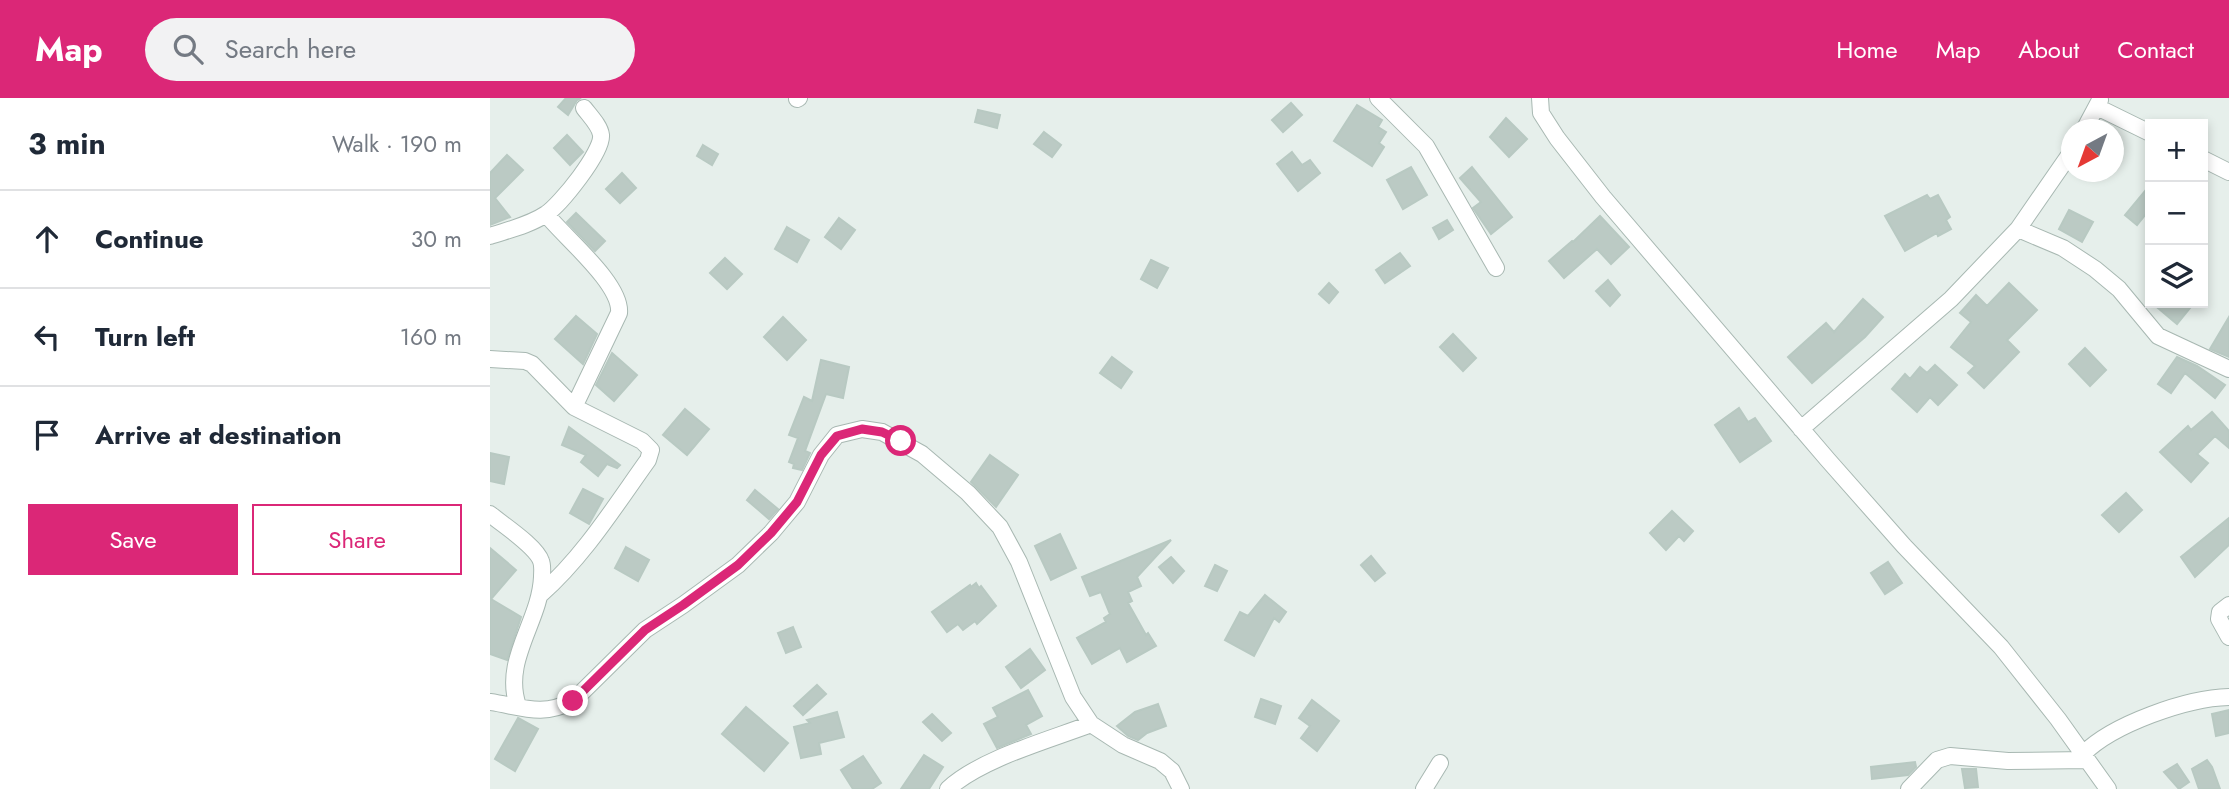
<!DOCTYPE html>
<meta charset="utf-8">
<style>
body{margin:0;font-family:Jost,sans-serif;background:#f2f2f3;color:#1f2937}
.controls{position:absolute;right:21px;top:21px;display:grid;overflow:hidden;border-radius:0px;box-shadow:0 4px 10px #0003}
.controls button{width:63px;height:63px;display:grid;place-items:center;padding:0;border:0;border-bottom:2px solid #e0e1e3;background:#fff;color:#1f2937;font:35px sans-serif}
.compass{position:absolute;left:1571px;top:21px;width:63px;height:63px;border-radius:50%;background:#fff;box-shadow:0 4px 10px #0003;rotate:221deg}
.stop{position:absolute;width:21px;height:21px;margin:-16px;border:5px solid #db2777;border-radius:50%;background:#fff}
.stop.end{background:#db2777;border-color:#fff;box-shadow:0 2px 7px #0008}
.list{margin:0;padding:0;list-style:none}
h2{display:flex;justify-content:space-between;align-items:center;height:91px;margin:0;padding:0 28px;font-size:30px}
h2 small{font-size:23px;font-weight:400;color:#747a83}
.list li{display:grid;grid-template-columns:46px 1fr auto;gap:21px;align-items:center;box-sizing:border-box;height:98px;padding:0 28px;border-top:2px solid #e0e1e3}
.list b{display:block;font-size:26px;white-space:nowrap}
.list em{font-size:23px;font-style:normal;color:#747a83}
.actions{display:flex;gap:14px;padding:21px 28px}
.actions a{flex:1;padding:16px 0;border:2px solid #db2777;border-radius:0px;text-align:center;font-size:24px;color:#db2777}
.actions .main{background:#db2777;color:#fff}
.icon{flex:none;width:38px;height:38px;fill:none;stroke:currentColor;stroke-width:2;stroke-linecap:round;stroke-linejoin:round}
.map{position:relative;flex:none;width:1739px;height:691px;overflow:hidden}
header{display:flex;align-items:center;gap:42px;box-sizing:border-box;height:98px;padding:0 35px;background:#db2777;color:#fff}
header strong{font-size:33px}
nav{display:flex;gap:38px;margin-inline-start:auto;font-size:24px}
.search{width:490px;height:63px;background:#f2f2f3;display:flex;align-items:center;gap:18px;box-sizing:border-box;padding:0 24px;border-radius:38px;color:#747a83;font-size:26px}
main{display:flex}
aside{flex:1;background:#fff}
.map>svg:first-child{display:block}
</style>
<header>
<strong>Map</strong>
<div class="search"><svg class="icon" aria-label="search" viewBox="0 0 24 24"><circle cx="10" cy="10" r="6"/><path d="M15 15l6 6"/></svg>Search here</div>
<nav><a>Home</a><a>Map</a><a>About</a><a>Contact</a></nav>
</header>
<main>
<aside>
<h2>3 min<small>Walk · 190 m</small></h2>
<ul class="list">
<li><svg class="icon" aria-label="ahead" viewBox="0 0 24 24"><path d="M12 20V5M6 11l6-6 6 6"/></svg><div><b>Continue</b></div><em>30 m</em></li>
<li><svg class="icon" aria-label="left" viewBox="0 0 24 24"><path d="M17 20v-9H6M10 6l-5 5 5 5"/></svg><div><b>Turn left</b></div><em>160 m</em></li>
<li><svg class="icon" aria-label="arrive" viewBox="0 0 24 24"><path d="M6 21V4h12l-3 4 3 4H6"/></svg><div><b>Arrive at destination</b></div></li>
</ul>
<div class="actions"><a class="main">Save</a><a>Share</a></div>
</aside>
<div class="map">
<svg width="1739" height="691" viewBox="0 0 1739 691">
<rect width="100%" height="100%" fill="#e6efeb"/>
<!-- building -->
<path fill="#bbcac4" stroke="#b8c9c2" stroke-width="2" d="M76,0H91L87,2L78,17L68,9Z
M801,5L812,17L793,34L782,22Z
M867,7L892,22L888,29L896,34L889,45L894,49L882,68L844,43Z
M488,12L510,17L507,30L485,24Z
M1016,20L1037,41L1019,59L1000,39Z
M554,34L571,47L562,59L544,46Z
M77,37L93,54L80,67L64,50Z
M213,47L228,56L222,67L207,58Z
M802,54L812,67L820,62L830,75L808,93L787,66Z
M17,57L33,72L5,100L20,119L0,127V75Z
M921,69L937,97L913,111L897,82Z
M982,69L1022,119L1001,136L983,110L991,104L970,80Z
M132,75L146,90L130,105L116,91Z
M1660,87V111L1647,127L1635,117Z
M1437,97L1440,101L1448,97L1460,119L1456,122L1461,131L1448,138L1447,135L1415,153L1395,118Z
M1579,112L1603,124L1592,144L1569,131Z
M86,115L115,143L105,153L77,124Z
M1110,118L1139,149L1121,166L1107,151L1074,180L1059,163L1082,143L1083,144Z
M349,120L365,132L351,151L335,139Z
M957,122L963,132L949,141L943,130Z
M297,129L319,142L307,164L285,151Z
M910,155L920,168L895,185L886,172Z
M235,160L252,176L237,191L220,175Z
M661,162L678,170L667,190L651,181Z
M1118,182L1130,197L1120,208L1106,193Z
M839,185L848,194L839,205L829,196Z
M1519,185L1547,212L1517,242L1529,254L1494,290L1478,275L1485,268L1461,249L1481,224L1470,215L1486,197L1497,208Z
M1373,201L1393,219L1375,239L1322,285L1298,259L1336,225L1344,234Z
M1662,205H1704L1687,226Z
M86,218L107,236L93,266L65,241Z
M293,219L316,242L297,262L274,239Z
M1739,219V259L1720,251Z
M963,236L986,260L973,273L950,249Z
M1595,250L1616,272L1600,288L1579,266Z
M122,255L147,277L124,303L106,287Z
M622,259L642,274L631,290L610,275Z
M1687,259L1707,268L1735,287L1725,300L1695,275L1681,295L1668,286Z
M331,262L359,269L353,300L336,296L315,353L320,355L312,372L303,370L304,366L299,364L308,340L299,337L314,299L322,303Z
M1445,267L1467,287L1448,307L1440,299L1427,314L1402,291L1415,276L1420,281L1430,269L1437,275Z
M1249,310L1258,324L1265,320L1281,343L1250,364L1225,327Z
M195,311L219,331L197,357L173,337Z
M1722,314L1739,333V350L1725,338L1707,356L1718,365L1701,384L1670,354L1698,328L1701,332Z
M79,329L130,367L127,370L117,366L108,378L91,364L96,357L72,347Z
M0,355L19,359L14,386L0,383Z
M500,357L528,377L506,409L481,384Z
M93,391L113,401L99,426L80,415Z
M265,392L288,411L279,421L257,402Z
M1636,395L1652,412L1629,434L1612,417Z
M1182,413L1203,433L1194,443L1189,438L1176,452L1160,435Z
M1739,420V447L1705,479L1691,459Z
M570,436L586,470L561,482L545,448Z
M681,442L647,479L651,488L638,494L642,503L638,505L656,537L658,535L666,548L637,564L630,550L602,566L587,540L616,524L614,520L620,516L611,494L600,498L592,479Z
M136,449L159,462L148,483L125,470Z
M0,450L26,472L1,501L31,519L17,562L0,556Z
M881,458L895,475L885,483L871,467Z
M681,459L694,473L683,485L669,469Z
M1398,464L1412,485L1395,496L1381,475Z
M725,467L737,473L727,493L715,488Z
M486,485L489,490L491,488L506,508L487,526L485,523L473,532L468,526L457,534L442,514L480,487L481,489Z
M775,497L796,514L789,524L784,520L764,558L735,542L750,514L758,518Z
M303,529L311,549L296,555L288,535Z
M540,551L555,572L531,590L516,569Z
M327,587L336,596L313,617L304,608Z
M538,592L552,618L536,627L541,636L507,650L494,626L508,619L503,610Z
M771,601L791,608L785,626L765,619Z
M822,602L849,623L827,653L811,640L820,628L809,620Z
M668,606L676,628L657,635L648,642L638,638L627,628L645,614Z
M256,609L298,645L274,673L232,636Z
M1739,612V635L1726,638L1722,616Z
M347,614L354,639L329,645L331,656L311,660L304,629L320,625L317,622Z
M442,616L461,635L452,643L433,624Z
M28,620L48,631L25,673L5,661Z
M434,657L453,669L439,691H411Z
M373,658L391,685L382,691H363L351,672Z
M1717,662L1722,669L1730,691H1709L1702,671Z
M1425,664L1426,669L1418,677L1382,681L1381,669Z
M1687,666L1699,684L1689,691L1674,674Z
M1472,671H1486L1488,689L1475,690Z"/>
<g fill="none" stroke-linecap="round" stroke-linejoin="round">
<!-- minor casing -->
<g stroke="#a8b8b2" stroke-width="18">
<path id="minor" d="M888,0L936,48L1006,170
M1050,0L1051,15L1067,40L1113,99L1338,362L1414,448L1511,549L1568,621L1618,691
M307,1L309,0
M1607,9L1660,35
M1594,32L1610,2
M1713,61L1739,74
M56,116C74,139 132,186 129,215L84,309
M1528,131L1573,150L1605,171L1629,191L1668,238L1739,271
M0,138C18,132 40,127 56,116C70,107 113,54 111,37C110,28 100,18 94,10
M0,261L35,263L42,266L84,309L152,343L161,352L158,362C125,408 94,458 51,496
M1311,331L1461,201L1528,131L1582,53
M0,416C13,427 46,448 51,463C53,468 52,474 52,479C50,524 12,562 28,608
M1739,507L1730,514L1729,521L1739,539
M0,604C33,609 52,619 83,603L155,532L193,507L248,467L281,435L307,404L331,357L347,337L372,331L392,334L432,356L478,395L510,429L529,464L583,599L601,626L633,647L670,663L682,673L691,691
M1593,656C1623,626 1697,600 1739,599
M458,691C490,661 559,642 601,626
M934,691L950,665
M1419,691L1447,662L1460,658L1518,663L1597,662"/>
</g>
<!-- minor -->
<use href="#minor" stroke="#fff" stroke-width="16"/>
</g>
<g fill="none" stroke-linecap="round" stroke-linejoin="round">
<!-- route -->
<path stroke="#db2777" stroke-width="9" d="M83,603L155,532L193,507L248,467L281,435L307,404L331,357L347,338L372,331L392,334L411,343"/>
</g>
</svg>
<div class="controls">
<button>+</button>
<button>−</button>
<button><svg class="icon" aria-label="layers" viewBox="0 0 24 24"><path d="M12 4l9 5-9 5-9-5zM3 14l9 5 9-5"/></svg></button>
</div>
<svg class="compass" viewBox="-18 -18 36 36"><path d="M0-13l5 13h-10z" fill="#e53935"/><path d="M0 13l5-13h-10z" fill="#747a83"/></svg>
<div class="stop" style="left:411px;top:343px"></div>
<div class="stop end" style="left:83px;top:603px"></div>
</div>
</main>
